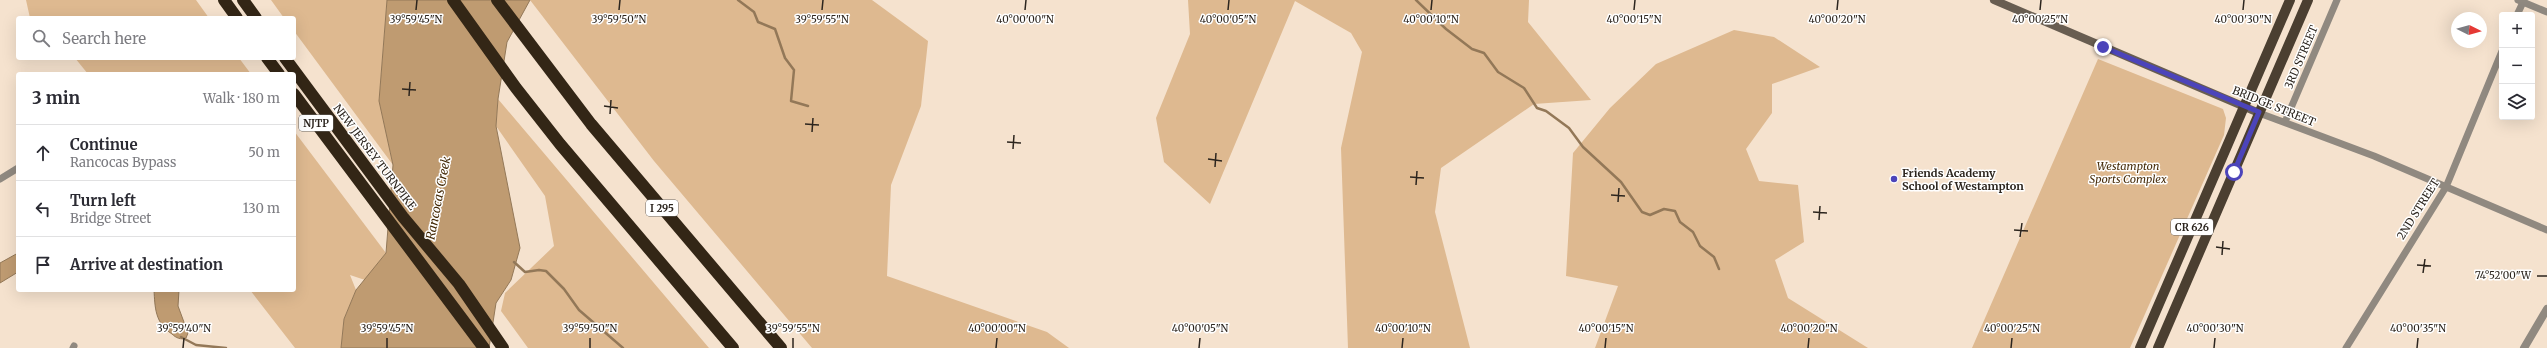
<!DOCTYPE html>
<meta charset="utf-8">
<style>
body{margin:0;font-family:Merriweather,serif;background:#f7f7f7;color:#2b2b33}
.controls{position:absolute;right:12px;top:12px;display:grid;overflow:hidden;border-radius:4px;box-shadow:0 4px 16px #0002}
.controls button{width:36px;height:36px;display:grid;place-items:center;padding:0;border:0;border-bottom:1px solid #e1e1e2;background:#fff;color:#2b2b33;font:20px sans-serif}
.compass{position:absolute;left:2451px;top:12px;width:36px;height:36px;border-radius:50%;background:#fff;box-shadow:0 4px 16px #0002;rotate:95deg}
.stop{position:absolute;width:12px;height:12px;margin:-9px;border:3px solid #4c44ba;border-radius:50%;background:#fff}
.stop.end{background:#4c44ba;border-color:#fff;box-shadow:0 1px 4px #0008}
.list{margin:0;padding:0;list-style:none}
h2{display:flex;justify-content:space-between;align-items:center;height:52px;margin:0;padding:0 16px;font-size:17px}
h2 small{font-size:13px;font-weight:400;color:#7c7c81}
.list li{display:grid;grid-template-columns:26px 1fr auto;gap:12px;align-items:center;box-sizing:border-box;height:56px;padding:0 16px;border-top:1px solid #e1e1e2}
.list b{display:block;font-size:15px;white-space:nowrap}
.list p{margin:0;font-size:13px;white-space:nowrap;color:#7c7c81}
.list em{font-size:13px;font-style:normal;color:#7c7c81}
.icon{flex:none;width:22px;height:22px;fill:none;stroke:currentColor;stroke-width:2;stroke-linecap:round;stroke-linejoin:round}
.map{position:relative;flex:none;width:2547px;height:348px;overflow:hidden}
.search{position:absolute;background:#fff;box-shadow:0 4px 16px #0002;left:16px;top:16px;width:280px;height:44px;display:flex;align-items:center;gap:10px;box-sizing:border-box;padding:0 14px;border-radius:4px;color:#7c7c81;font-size:15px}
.panel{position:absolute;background:#fff;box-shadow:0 4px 16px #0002;left:16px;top:72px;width:280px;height:220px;border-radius:4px}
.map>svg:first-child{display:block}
</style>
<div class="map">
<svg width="2547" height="348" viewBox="0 0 2547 348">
<rect width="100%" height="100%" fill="#f5e2ce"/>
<!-- green -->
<path fill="#deb990" d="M26,0H196L209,18H30Z
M271,0H387L379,100L393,165L294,31V18H284Z
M530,0H872L928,41L921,106L891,185L887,276L1047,332L1069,348H812L654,161Z
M1188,0H1529L1528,22L1591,100L1534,104L1441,168L1435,212L1470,348H1348L1341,148L1362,52L1351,33L1295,1L1210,204L1164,162L1156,118L1190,34Z
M1734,30L1774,37L1820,67L1772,84V113L1746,149L1759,181L1798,185L1804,242L1775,260L1788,298L1868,348H1595L1618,286L1566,276L1573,153L1610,108L1656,64Z
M75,58H239L251,74H88Z
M2098,59L2223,109L2226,118L2224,135L2130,348H1972Z
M498,99L709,348H528L501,311L505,293L554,246L545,196L496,126Z
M294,131L386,253L365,280L350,275L356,290L344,319L341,348H295L250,290H294Z"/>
<!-- water -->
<path fill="#bf9b71" stroke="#937858" d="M387,0H530L507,42L498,99L496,126L520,248L511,280L496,303L489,348H341L344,319L356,290L386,253L393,165L379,101Z
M18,253V272L0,283V263Z
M154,290H179L178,306L188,333L186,338C181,340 176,338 172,334C155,323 155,308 154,290Z"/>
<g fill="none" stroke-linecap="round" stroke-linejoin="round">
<!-- stream -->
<path stroke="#937858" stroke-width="2.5" d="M738,0L754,12L758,22L775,29L785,58L794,70L791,101L808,106
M1416,0L1446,29L1472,49L1484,53L1498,72L1524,88L1537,108L1546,111L1569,128L1583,147L1621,182L1642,212L1650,215L1664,209L1675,211L1680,222L1693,232L1700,246L1714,257L1719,269
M514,262L525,272L539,270L546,271L564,289L579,310L623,348
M181,337L196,345L226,348"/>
<!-- minor -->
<path stroke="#908980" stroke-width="7" d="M2518,0L2547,12
M2517,15L2524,0
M2259,113L2374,156L2547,230
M2285,122L2337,0
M0,179L18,168
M73,348L74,346
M2346,348L2446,187L2502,51"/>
<!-- tertiary -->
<path stroke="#908980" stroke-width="8" d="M2524,348L2547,309"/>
<!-- secondary -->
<path stroke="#685d51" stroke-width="8" d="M1994,0L2259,113"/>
<!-- primary -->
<path stroke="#4b3f31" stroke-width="10" d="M2140,348L2290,0
M2158,348L2308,0"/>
<!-- motorway -->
<path stroke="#332616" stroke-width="12" d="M224,0L237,18
M243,0L256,18
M453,0L516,88L560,144L733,348
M497,0L591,124L781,348
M267,58L279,74
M285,58L403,217L459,284L503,348
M294,94L484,348"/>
</g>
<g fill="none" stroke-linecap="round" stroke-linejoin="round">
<!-- route -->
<path stroke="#4c44ba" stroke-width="5" d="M2103,47L2259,112L2234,172"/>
</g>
<!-- ticks -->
<path fill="none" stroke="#2c251e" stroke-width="1.5" d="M416,10L417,0M619,10L620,0M822,10L823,0M1025,10L1026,0M1228,10L1229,0M1431,10L1432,0M1634,10L1635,0M1837,10L1838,0M2040,10L2041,0M2243,10L2244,0M402,89L416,90M409,96L410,82M604,106L618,108M610,114L611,100M805,124L819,125M812,132L813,118M1007,142L1021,143M1013,149L1014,135M1208,159L1222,161M1215,167L1216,153M1410,177L1424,178M1416,185L1417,171M1611,195L1625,196M1618,202L1619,188M1813,212L1827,213M1819,220L1820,206M2014,230L2028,231M2020,237L2022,223M2216,247L2230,249M2222,255L2223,241M2417,265L2431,266M2423,273L2425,259M2537,276H2547M183,348L184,338M387,348V338M590,348V338M793,348V338M996,348L997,338M1199,348L1200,338M1402,348L1403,338M1605,348L1606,338M1808,348L1809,338M2011,348L2012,338M2214,348L2215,338M2417,348L2418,338"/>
<!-- markers -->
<circle fill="#4c44ba" stroke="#fff" stroke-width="1.5" cx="1894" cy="179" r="4"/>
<g text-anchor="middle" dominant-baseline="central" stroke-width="3" stroke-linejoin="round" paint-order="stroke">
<!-- shield labels -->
<g fill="#fff" stroke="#6b6662" stroke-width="1">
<rect x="299" y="115" width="34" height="16" rx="3"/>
<rect x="646" y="200" width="32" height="16" rx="3"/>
<rect x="2171" y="219" width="42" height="16" rx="3"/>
</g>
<g font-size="10" font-weight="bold" fill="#2c251e">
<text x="316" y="123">NJTP</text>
<text x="662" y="208">I 295</text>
<text x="2192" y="227">CR 626</text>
</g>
<!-- street labels -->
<g font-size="11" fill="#2c251e" stroke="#fff">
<text transform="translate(2301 57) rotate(-67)">3RD STREET</text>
<text transform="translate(2274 106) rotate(22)">BRIDGE STREET</text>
<text transform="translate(375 157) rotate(53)">NEW JERSEY TURNPIKE</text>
<text transform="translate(2418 209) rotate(-58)">2ND STREET</text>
</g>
<!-- park labels -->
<g font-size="11" font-style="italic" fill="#492f0d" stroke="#fff">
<text x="2128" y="166">Westampton<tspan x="2128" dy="13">Sports Complex</tspan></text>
</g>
<!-- poi labels -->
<g font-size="11" font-weight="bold" fill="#2c251e" stroke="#fff" text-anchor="start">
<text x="1902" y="173">Friends Academy<tspan x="1902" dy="13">School of Westampton</tspan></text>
</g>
<!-- water labels -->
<g font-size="12" font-style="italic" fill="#412704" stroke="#fff">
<text transform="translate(438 198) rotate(-79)">Rancocas Creek</text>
</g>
</g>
<g font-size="10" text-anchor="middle" fill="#2c251e" stroke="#fff" stroke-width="3" stroke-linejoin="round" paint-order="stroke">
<text x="416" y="23">39°59'45"N</text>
<text x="619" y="23">39°59'50"N</text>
<text x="822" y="23">39°59'55"N</text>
<text x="1025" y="23">40°00'00"N</text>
<text x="1228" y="23">40°00'05"N</text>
<text x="1431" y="23">40°00'10"N</text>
<text x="1634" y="23">40°00'15"N</text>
<text x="1837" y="23">40°00'20"N</text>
<text x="2040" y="23">40°00'25"N</text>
<text x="2243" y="23">40°00'30"N</text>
<text x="2503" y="279">74°52'00"W</text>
<text x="184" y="332">39°59'40"N</text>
<text x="387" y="332">39°59'45"N</text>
<text x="590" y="332">39°59'50"N</text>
<text x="793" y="332">39°59'55"N</text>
<text x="997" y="332">40°00'00"N</text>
<text x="1200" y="332">40°00'05"N</text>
<text x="1403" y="332">40°00'10"N</text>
<text x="1606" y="332">40°00'15"N</text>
<text x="1809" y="332">40°00'20"N</text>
<text x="2012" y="332">40°00'25"N</text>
<text x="2215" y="332">40°00'30"N</text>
<text x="2418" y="332">40°00'35"N</text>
</g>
</svg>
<div class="controls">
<button>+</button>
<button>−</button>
<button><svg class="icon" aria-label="layers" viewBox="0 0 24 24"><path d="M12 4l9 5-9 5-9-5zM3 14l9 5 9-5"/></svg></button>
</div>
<svg class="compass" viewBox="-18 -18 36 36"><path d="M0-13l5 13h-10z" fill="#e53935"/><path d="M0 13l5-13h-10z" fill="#7c7c81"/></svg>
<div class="stop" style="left:2234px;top:172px"></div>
<div class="stop end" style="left:2103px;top:47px"></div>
<div class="search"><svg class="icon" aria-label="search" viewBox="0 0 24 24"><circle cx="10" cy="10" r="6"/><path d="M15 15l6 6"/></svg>Search here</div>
<section class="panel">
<h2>3 min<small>Walk · 180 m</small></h2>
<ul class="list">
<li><svg class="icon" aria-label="ahead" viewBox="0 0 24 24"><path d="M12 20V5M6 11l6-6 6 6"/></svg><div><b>Continue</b><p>Rancocas Bypass</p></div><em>50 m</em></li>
<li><svg class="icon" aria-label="left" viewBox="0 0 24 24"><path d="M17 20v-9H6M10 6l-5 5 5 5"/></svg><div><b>Turn left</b><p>Bridge Street</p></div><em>130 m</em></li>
<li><svg class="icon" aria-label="arrive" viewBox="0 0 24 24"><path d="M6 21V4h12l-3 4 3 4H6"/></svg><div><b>Arrive at destination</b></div></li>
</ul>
</section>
</div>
